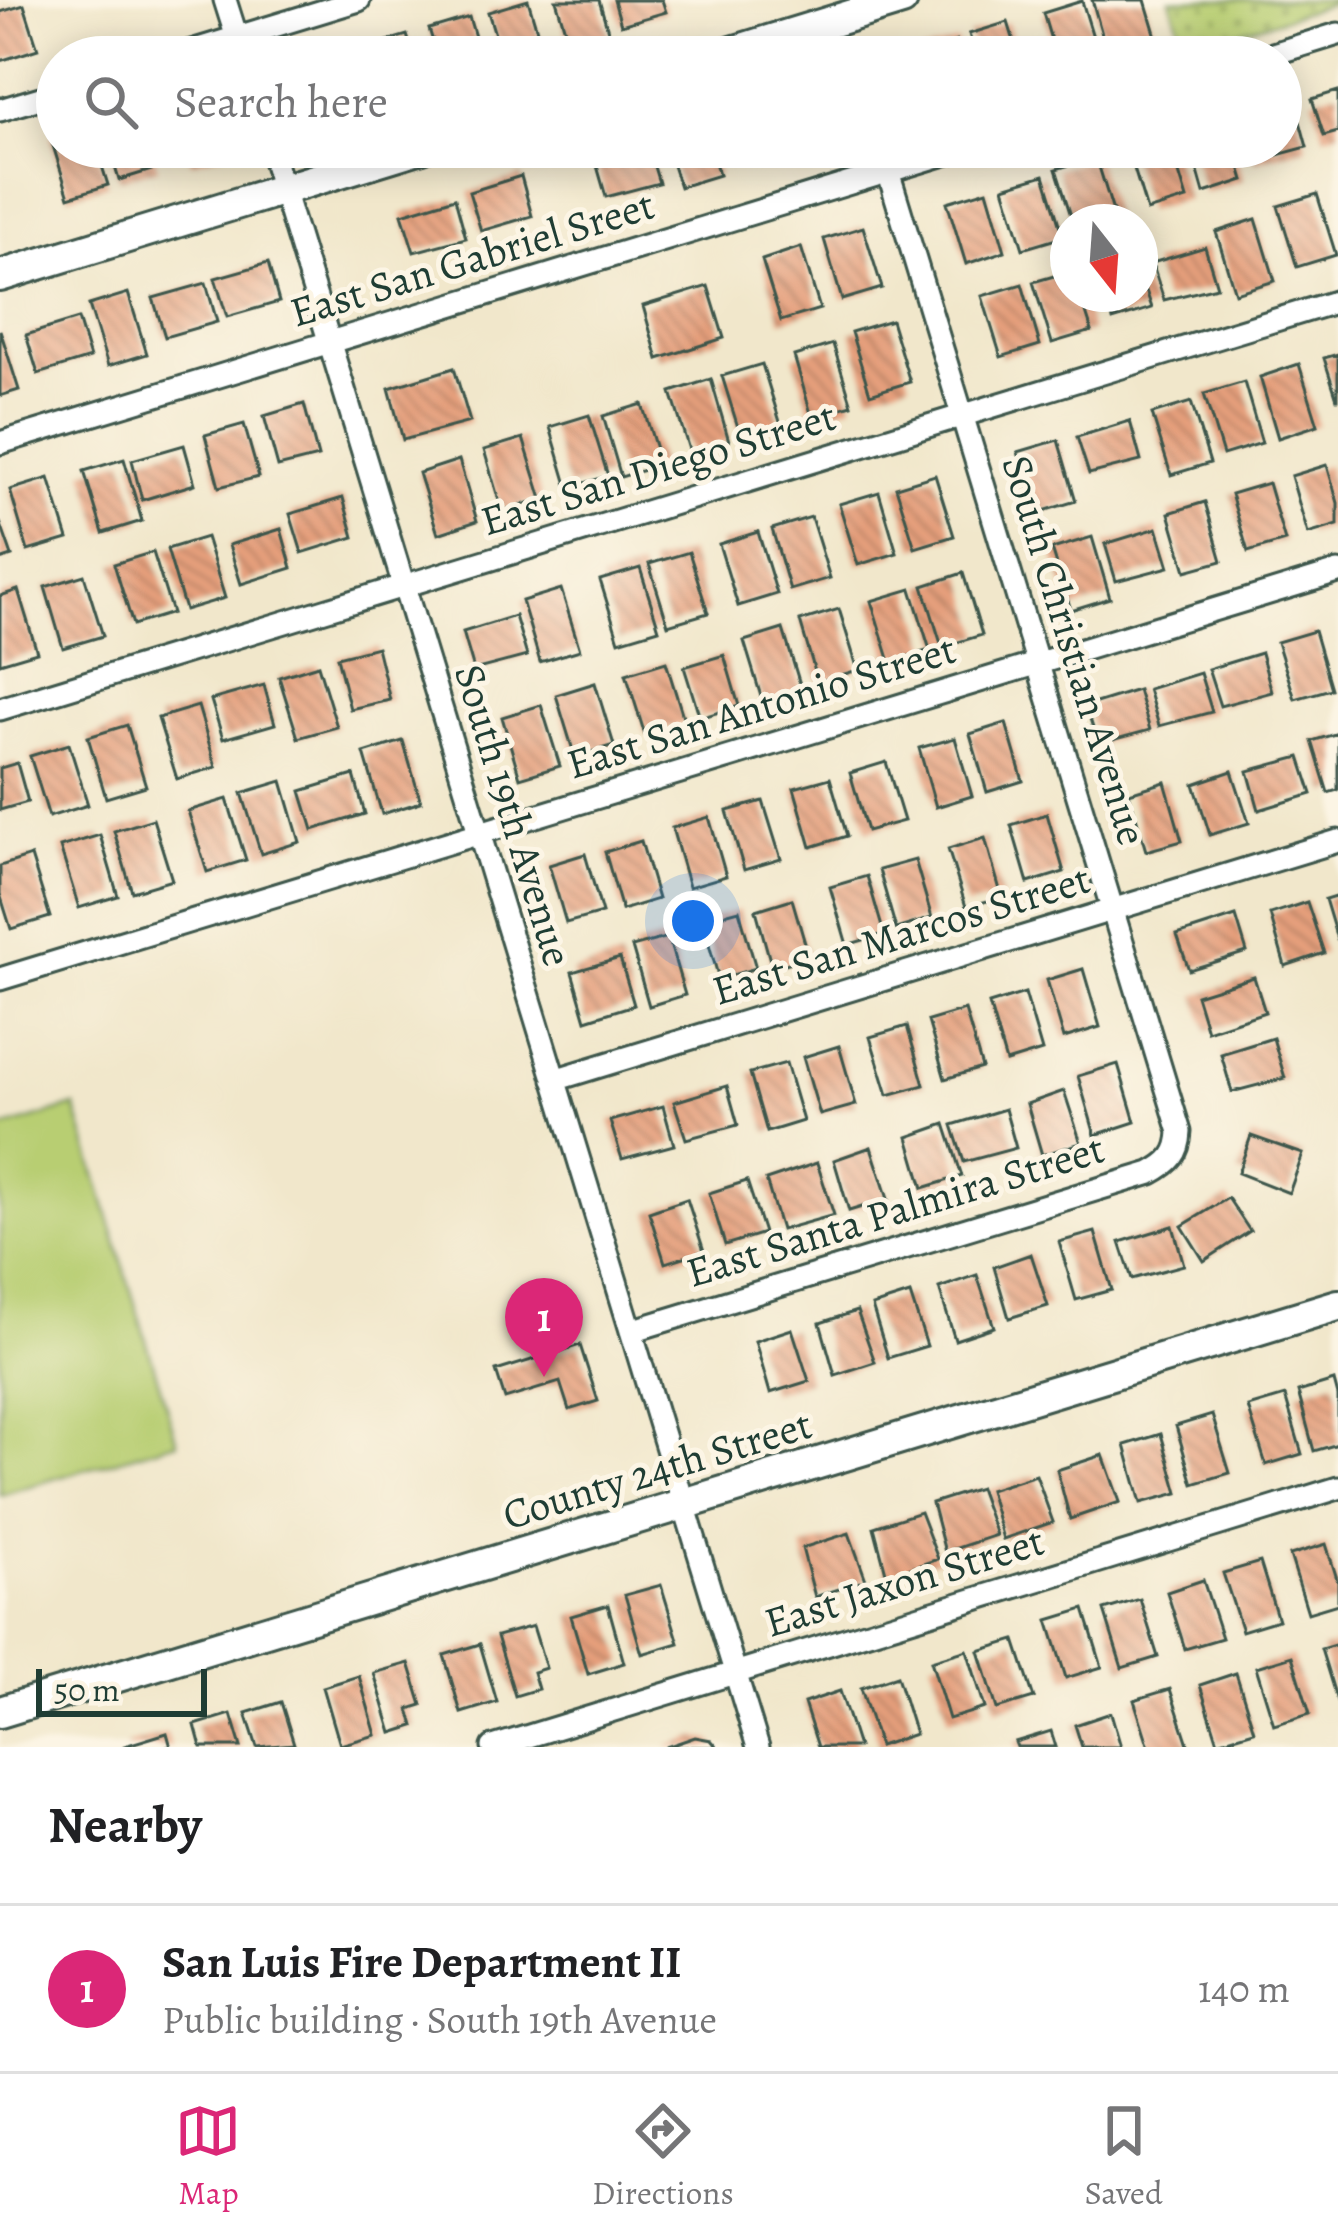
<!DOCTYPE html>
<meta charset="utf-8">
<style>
body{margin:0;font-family:Alegreya,serif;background:#f6f6f6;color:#202124}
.compass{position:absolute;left:1050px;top:204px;width:108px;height:108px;border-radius:50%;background:#fff;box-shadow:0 6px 30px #0003;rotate:163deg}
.scale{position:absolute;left:36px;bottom:30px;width:171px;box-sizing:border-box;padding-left:12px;border:6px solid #1f3d34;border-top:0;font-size:33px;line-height:42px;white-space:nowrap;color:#1f3d34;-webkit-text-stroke:9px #fcf5e5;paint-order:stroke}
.you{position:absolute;left:693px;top:921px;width:42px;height:42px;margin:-30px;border:9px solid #fff;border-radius:50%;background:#1a73e8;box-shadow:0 0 0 18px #1a73e833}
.badge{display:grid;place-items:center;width:78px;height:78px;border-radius:50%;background:#db2777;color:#fff;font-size:39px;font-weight:700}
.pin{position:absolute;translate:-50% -99px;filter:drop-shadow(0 3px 6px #0008)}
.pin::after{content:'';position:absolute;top:63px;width:42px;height:36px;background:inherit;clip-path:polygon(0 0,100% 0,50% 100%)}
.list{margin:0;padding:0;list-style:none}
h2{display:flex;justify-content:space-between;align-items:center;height:156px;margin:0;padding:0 48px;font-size:51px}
h2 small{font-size:39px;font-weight:400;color:#757577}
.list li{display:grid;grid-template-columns:78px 1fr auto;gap:36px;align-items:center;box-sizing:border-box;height:168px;padding:0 48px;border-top:3px solid #e0e0e0}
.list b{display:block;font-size:45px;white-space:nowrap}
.list p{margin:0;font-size:39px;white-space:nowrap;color:#757577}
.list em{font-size:39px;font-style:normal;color:#757577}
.icon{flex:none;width:66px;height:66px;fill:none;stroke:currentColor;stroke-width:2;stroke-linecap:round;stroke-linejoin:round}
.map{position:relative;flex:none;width:1338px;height:1747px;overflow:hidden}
.search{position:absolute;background:#fff;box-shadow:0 6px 30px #0003;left:36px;right:36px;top:36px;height:132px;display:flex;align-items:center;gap:30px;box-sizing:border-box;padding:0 42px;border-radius:66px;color:#757577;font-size:45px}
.sheet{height:324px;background:#fff}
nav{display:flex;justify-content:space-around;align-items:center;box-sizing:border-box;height:168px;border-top:3px solid #e0e0e0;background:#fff;font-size:33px;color:#757577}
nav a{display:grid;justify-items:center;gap:6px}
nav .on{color:#db2777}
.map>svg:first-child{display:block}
</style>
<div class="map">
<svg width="1338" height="1747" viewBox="0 0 1338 1747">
<defs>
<pattern id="park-dots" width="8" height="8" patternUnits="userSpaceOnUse" patternTransform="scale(3)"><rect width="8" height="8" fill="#b8ce72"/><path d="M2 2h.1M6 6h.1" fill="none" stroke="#95a85e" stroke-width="1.8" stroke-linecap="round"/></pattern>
<pattern id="building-back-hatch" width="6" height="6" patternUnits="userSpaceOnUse" patternTransform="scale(3)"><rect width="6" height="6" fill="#e59f7b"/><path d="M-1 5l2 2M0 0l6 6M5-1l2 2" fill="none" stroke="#b98366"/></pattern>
</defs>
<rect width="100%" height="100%" fill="#fcf5e5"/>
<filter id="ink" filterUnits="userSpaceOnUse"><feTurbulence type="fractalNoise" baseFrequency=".00833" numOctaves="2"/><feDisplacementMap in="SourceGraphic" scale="24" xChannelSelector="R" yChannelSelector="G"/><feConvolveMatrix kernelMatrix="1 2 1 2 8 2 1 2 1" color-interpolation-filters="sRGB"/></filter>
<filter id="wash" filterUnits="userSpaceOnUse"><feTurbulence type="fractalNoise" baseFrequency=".004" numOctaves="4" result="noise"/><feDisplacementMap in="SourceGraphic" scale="48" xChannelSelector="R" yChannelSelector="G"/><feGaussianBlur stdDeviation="2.7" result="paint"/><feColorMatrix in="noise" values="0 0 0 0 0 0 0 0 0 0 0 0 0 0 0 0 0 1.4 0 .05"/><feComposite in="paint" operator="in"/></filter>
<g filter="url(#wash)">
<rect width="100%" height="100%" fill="#f1e7cb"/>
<!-- grass -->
<path fill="#b8ce72" stroke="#6c8653" stroke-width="3" d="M75,1106L177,1442L0,1495V1129Z"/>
<!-- park -->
<path fill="url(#park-dots)" stroke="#6c8653" stroke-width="3" d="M1170,0H1338V2L1186,48Z"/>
<g id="blocks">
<!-- building -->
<path fill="url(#building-back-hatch)" d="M528,0L545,57H502L488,12Z
M556,0H599L611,41L572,53Z
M614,0H662L666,12L621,25Z
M1092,0H1145L1157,40L1108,55Z
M1082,1L1099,57H1056L1043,13Z
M24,5L38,49L0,61V12Z
M469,17L481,57H438L429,29Z
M1008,22L1019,57H976L969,34Z
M407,35L414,57H370L367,47Z
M957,41L962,57H919L918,53Z
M1338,91V132L1324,136L1312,99Z
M1296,107L1307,147L1255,161L1251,147H1281V112Z
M57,134V147H96L108,185L69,197L50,136Z
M109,147H152L158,168L119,180Z
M186,147H229L230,151L191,163Z
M635,147H648L659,183L606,197L595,159Z
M667,147H710L719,175L680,187Z
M1136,147H1171L1187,199L1147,211L1128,149Z
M1191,147H1234L1244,180L1204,193Z
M1096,157L1115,218L1102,222H1073L1056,169Z
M1044,175L1063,237L1023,249L1004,187Z
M521,176L532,216L481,231L469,192Z
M987,190L1005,251L966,264L947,202Z
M1317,194L1336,255L1297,267L1278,206Z
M455,198L466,238L414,252L402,214Z
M1256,219L1275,281L1235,293L1216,232Z
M863,227L882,288L842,300L824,239Z
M801,247L820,309L781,321L762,260Z
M1205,247L1217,287L1164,300L1152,263Z
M268,263L279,302L227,317L215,278Z
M1068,272V294H1080L1092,331L1052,343L1033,282Z
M1140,273L1152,308L1113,320L1105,294H1140Z
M206,283L217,322L165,337L153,298Z
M1022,284L1040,345L1001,357L982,296Z
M708,286L724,338L658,359L643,306Z
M128,293L147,354L108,366L89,305Z
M78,319L90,358L38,374L26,335Z
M891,320L910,382L870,394L851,332Z
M0,330L19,390L0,396Z
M833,344L852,405L812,417L794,356Z
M1338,354V399H1337L1324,358Z
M762,364L781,425L741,437L722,376Z
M1299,364L1318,425L1278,438L1260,377Z
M454,368L470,422L403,440L389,388Z
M711,379L729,441L690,453L671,392Z
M1244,382L1262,443L1223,455L1204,394Z
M1191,402L1210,463L1171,475L1152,414Z
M304,404L318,457L278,467L264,416Z
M642,404L661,465L621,477L603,416Z
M589,415L608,476L568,488L550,427Z
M1130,421L1141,461L1089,474L1077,437Z
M244,424L259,477L219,487L205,435Z
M523,438L542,499L502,511L484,450Z
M1058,440L1076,501L1037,513L1018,452Z
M184,445L195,484L142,500L132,460Z
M124,459L142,521L103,533L84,471Z
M459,460L477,521L438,534L419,473Z
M1327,465L1338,503V525L1308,534L1291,476Z
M935,475L954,536L915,548L896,487Z
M49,478L68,539L28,551L10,490Z
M1268,483L1285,541L1248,552L1231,494Z
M879,492L897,553L858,565L839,504Z
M343,498L354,537L302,553L290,514Z
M1205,502L1222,561L1186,571L1169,513Z
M811,517L830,578L790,590L772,529Z
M0,522L12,556L0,560Z
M1157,528L1169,567L1116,581L1105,544Z
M281,529L292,568L241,584L229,545Z
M758,532L777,594L738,606L719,544Z
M206,537L225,598L185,610L167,549Z
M1092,537L1110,598L1071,610L1052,549Z
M153,552L172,613L133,625L114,564Z
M689,552L708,613L668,625L649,564Z
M640,568L659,629L619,641L600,580Z
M963,573L982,635L942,647L923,586Z
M84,575L103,636L63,648L45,587Z
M561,589L580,650L540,662L522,601Z
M911,589L930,650L890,662L871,601Z
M18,590L37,652L0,663V596Z
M839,609L858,670L818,682L800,621Z
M515,616L527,656L474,670L463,632Z
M783,629L802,691L763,703L744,641Z
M1314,631L1331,689L1295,699L1277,642Z
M377,647L390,700L350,709L337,657Z
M1261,653L1272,692L1220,706L1208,669Z
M724,655L739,706L700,718L684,667Z
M666,662L685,723L645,735L626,674Z
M318,665L337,727L298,738L279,677Z
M1200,673L1212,712L1159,726L1148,689Z
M595,683L614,745L575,757L556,695Z
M264,685L275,724L223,739L211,700Z
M1138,690L1150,730L1098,744L1086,706Z
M541,705L560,766L520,778L502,717Z
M198,706L216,767L177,779L158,718Z
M1006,723L1023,781L987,792L970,734Z
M127,725L146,786L106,798L88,737Z
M1338,733V790L1328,793L1312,741Z
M955,738L972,796L936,807L919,748Z
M403,741L421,802L382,814L364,753Z
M69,744L88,805L49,817L30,756Z
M1300,757L1312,794L1259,810L1248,771Z
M886,762L904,821L867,831L850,773Z
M17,763L28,802L0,810V768Z
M1232,771L1249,823L1210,835L1194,784Z
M354,775L365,814L313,830L301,791Z
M830,778L847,836L811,847L794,788Z
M282,781L300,842L261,854L242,793Z
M1165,782L1182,841L1146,851L1129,793Z
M227,799L246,860L207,872L188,811Z
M763,801L781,859L744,870L727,811Z
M1047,814L1064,872L1028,883L1011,825Z
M709,817L726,876L689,887L672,828Z
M153,819L172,880L132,892L114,831Z
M100,835L118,896L79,908L60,847Z
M985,838L1002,897L966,907L948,849Z
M641,841L658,899L622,910L605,852Z
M585,854L602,913L566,923L549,865Z
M31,856L50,917L11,929L0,894V866Z
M915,860L932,918L896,929L879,870Z
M867,876L884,934L847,945L830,887Z
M1338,895V939H1337L1325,899Z
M792,899L809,957L772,968L756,910Z
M1307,902L1324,953L1285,966L1270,914Z
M739,910L756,968L719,979L702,920Z
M1236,916L1247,952L1189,970L1177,935Z
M668,937L685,995L649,1006L632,947Z
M620,958L634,1005L586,1020L572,972Z
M1083,969L1100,1027L1064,1038L1047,980Z
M1254,977L1265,1012L1207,1031L1196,995Z
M1025,993L1042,1051L1006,1062L989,1004Z
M965,1010L982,1068L945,1079L928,1021Z
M907,1026L924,1085L888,1095L870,1037Z
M1273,1038L1285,1078L1232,1092L1221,1054Z
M839,1046L856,1105L820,1115L803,1057Z
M786,1063L803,1121L767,1132L750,1073Z
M1118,1064L1135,1122L1095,1135L1078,1076Z
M727,1086L738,1125L686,1139L674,1102Z
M1064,1091L1081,1143L1042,1155L1027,1104Z
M663,1106L674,1145L622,1159L610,1121Z
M1005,1109L1016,1148L964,1162L952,1125Z
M945,1124L962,1176L923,1188L908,1137Z
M1251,1136L1303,1154L1289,1193L1238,1173Z
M871,1147L888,1199L849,1211L834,1160Z
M817,1163L834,1215L781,1230L766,1180Z
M747,1181L764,1233L725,1245L709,1193Z
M1228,1198L1250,1231L1204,1261L1182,1226Z
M687,1199L704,1251L665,1263L649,1212Z
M1173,1226L1184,1265L1132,1279L1120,1242Z
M1095,1232L1112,1290L1076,1300L1059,1242Z
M1031,1254L1048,1306L1009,1318L994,1267Z
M977,1275L994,1327L955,1340L939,1288Z
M561,1293L571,1323L529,1336L519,1305Z
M910,1294L927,1346L888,1358L872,1306Z
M857,1311L875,1362L835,1375L820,1323Z
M792,1329L809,1381L770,1393L755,1341Z
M580,1345L598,1401L569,1410L560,1382L505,1399L496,1371Z
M1334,1381L1338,1396V1444L1314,1451L1298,1392Z
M1285,1396L1302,1454L1266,1465L1248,1407Z
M1212,1415L1230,1473L1193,1484L1176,1426Z
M1161,1434L1178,1493L1141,1503L1125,1445Z
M1103,1455L1120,1502L1070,1519L1057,1470Z
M1036,1475L1053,1522L1003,1539L989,1490Z
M979,1488L996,1535L945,1552L932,1503Z
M920,1512L938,1559L887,1576L874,1527Z
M849,1533L866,1580L815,1597L802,1548Z
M1326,1544L1338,1582V1604L1308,1613L1290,1555Z
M1260,1562L1278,1620L1242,1631L1223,1573Z
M1203,1580L1222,1638L1185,1649L1167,1592Z
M661,1585L679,1643L642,1654L625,1595Z
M1140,1599L1158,1657L1122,1668L1104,1610Z
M608,1605L624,1663L588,1674L571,1616Z
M1084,1609L1102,1667L1066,1678L1048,1620Z
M533,1626L546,1668L533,1672L538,1689L515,1696L497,1636Z
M1015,1640L1034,1698L997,1709L979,1651Z
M480,1644L497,1702L461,1713L444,1655Z
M1338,1644V1701H1337L1321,1649Z
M967,1650L985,1708L949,1719L931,1661Z
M1292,1656L1310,1714L1274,1725L1256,1667Z
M409,1663L422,1705L409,1709L414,1726L392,1733L374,1673Z
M1236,1673L1254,1731L1218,1742L1200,1685Z
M359,1676L376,1735L340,1745L323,1687Z
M897,1676L915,1734L879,1746L861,1688Z
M1170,1689L1189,1747H1149L1134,1700Z
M840,1691L858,1747H818L804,1703Z
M281,1702L294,1744L257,1747L246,1713Z
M1111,1713L1121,1747H1082L1075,1725Z
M231,1714L241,1747H201L195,1725Z
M1051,1731L1056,1747H1017L1015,1742Z
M167,1733L171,1747H124V1746Z
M695,1737L711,1740L717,1747H666Z"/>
</g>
</g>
<g filter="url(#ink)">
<use href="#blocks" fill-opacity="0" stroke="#3e564b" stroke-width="3"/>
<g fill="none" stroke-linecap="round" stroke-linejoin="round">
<!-- street casing -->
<g stroke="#3e564b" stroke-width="27">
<path id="street" d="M225,0L243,57
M172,57L359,0
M1263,57L1338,34
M0,110L57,93
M270,147L758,1747
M0,443L968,147
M0,709L1338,301
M0,979L1338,572
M554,1080L1338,841
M631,1331L1151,1173C1170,1163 1179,1154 1180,1132L888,171
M493,1747L1338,1488"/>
</g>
<!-- secondary casing -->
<g stroke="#3e564b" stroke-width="36">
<path id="secondary" d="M716,57L902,0
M0,276L422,147
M0,1712L1338,1305"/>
</g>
<!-- street -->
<use href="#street" stroke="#fff" stroke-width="21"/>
<!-- secondary -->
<use href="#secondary" stroke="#fff" stroke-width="30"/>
</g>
</g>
<g text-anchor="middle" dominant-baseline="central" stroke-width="10" stroke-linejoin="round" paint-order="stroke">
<!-- street labels -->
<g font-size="42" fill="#1f3d34" stroke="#fcf5e5">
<text transform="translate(472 258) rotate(-17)">East San Gabriel Sreet</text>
<text transform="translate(658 468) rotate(-17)">East San Diego Street</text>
<text transform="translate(1075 650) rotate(73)">South Christian Avenue</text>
<text transform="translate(761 706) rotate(-17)">East San Antonio Street</text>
<text transform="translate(514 815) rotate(73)">South 19th Avenue</text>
<text transform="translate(901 934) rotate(-17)">East San Marcos Street</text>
<text transform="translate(895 1210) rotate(-17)">East Santa Palmira Street</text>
<text transform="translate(657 1469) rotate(-17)">County 24th Street</text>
<text transform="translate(904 1581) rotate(-17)">East Jaxon Street</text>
</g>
</g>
</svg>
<svg class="compass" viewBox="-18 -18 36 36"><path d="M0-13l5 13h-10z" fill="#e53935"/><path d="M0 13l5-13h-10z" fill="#757577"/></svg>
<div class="scale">50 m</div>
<div class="you"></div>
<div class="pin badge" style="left:544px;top:1377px">1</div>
<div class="search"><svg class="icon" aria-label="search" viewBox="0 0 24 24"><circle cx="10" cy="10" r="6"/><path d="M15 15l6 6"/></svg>Search here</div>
</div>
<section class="sheet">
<h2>Nearby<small></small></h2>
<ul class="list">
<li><span class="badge">1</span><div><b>San Luis Fire Department II</b><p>Public building · South 19th Avenue</p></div><em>140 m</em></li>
</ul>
</section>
<nav>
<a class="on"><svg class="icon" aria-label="map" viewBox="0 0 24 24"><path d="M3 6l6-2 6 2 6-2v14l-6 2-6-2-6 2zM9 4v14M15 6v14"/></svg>Map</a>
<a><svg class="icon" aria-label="directions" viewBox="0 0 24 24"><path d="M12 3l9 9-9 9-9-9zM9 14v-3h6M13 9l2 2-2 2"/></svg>Directions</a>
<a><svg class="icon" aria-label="saved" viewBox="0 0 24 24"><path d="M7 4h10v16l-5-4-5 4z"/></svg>Saved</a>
</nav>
